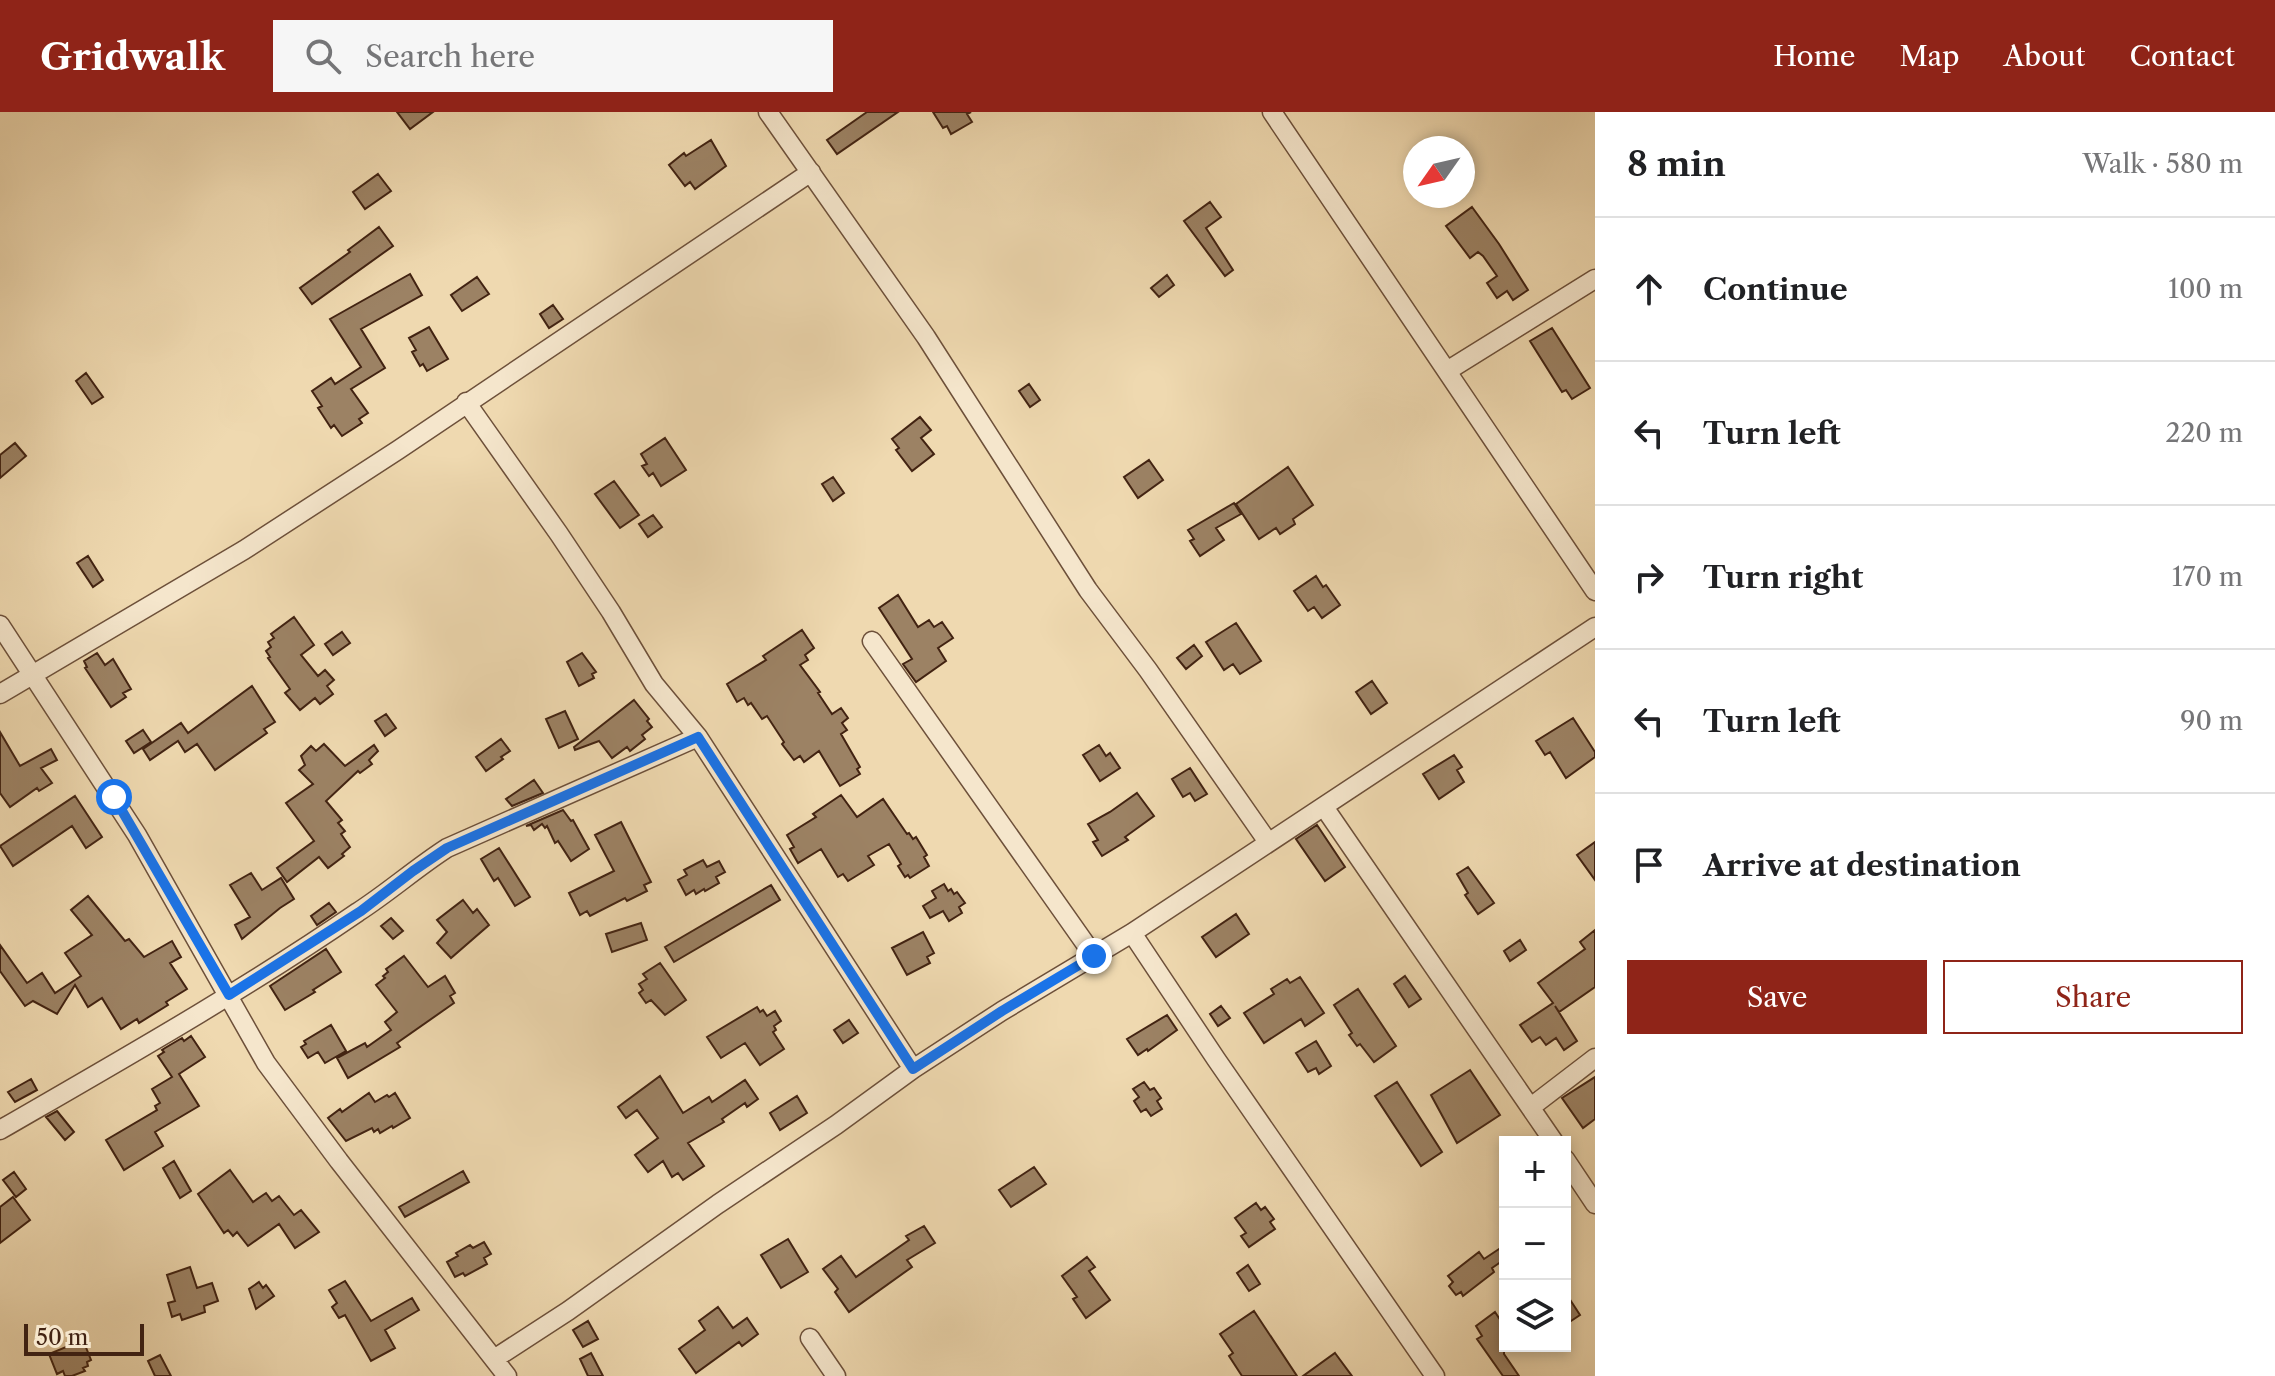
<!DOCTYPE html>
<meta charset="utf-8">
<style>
body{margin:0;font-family:"Libre Caslon Text",serif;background:#f6f6f6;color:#202124}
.controls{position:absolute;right:24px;bottom:24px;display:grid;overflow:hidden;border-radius:0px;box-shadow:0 4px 12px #0003}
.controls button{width:72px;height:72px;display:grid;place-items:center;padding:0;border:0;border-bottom:2px solid #e0e0e0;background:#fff;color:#202124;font:40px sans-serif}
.compass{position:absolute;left:1403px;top:24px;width:72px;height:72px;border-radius:50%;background:#fff;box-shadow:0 4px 12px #0003;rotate:236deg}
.scale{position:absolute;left:24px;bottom:20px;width:120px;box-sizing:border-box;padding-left:8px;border:4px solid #422312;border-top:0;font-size:22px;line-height:28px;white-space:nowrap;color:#422312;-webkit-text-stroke:6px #f5e6cc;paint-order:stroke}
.stop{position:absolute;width:24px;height:24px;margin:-18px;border:6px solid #1a73e8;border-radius:50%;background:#fff}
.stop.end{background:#1a73e8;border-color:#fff;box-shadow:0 2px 8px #0008}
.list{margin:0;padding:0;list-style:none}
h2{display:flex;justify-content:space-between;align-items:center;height:104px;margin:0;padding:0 32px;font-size:34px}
h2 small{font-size:26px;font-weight:400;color:#757577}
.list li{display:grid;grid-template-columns:52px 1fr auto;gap:24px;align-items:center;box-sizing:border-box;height:144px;padding:0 32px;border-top:2px solid #e0e0e0}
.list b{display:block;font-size:30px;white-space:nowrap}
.list em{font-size:26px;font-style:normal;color:#757577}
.actions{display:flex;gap:16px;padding:24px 32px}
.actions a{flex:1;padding:18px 0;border:2px solid #8f2418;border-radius:0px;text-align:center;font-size:28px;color:#8f2418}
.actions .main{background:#8f2418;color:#fff}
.icon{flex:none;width:44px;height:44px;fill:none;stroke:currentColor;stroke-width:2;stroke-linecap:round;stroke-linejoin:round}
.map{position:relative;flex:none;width:1595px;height:1264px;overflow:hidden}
header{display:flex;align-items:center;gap:48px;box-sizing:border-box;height:112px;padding:0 40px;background:#8f2418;color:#fff}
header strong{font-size:38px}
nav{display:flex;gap:44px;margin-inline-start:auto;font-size:28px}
.search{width:560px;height:72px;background:#f6f6f6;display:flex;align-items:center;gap:20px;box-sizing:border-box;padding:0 28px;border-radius:0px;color:#757577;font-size:30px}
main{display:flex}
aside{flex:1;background:#fff}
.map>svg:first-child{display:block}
</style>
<header>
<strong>Gridwalk</strong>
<div class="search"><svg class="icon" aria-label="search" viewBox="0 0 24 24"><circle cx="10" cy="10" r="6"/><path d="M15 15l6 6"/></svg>Search here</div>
<nav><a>Home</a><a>Map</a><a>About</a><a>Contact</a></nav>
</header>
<main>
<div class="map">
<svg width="1595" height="1264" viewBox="0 0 1595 1264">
<rect width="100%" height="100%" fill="#efd9b0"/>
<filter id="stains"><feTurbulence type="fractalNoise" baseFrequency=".0025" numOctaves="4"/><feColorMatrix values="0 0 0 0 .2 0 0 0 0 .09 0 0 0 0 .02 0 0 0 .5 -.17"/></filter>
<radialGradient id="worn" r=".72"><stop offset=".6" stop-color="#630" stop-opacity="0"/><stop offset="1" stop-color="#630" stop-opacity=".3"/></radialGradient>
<!-- building -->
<path fill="#9c8264" stroke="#422312" stroke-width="2" d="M397,0H433L410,17Z
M867,0H898L837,42L827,28Z
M933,0H971L967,2L972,10L951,22L947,14L943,16Z
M711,28L726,54L695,77L690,70L685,74L669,53L684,41L686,44Z
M378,62L391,79L365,97L353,80Z
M1210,90L1221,105L1206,116L1233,158L1225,164L1184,109Z
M1472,95L1499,132L1528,178L1513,188L1507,179L1497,186L1487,171L1497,164L1483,144L1478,140L1470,146L1446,114Z
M379,115L393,134L312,192L300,176L350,140L348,138Z
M410,162L422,183L361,217L385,256L351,277L368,301L359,307L362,311L342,324L334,313L331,316L318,296L322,294L312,279L331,266L335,272L361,255L330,207Z
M1167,163L1174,173L1159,185L1151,176Z
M477,165L489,182L462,199L451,183Z
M553,193L563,207L549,216L540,202Z
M429,215L448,247L427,259L423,252L420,254L412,240L416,238L409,226Z
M1552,216L1590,276L1572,287L1566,278L1562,280L1530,229Z
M86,261L103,285L92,292L76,269Z
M1029,272L1040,288L1030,295L1019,279Z
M920,305L931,318L921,326L934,342L912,359L896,338L899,336L892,327Z
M665,326L686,358L661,374L653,361L649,364L642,354L647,352L641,342Z
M15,331L26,344L0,366V343Z
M1149,348L1163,368L1138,386L1124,365Z
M1288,355L1313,393L1293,407L1295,412L1280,422L1276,416L1259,427L1236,392Z
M833,365L844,381L833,389L822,372Z
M614,369L639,403L620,416L595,382Z
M1234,391L1241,402L1216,416L1224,428L1200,444L1190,429L1194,427L1188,418Z
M653,403L662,415L648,425L639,412Z
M88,444L103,468L93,475L77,451Z
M1316,464L1323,475L1326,473L1340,493L1322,506L1314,495L1308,499L1294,479Z
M898,483L918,515L929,508L934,515L942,510L953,526L938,536L946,549L916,570L903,552L912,547L879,496Z
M294,505L314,533L301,543L318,564L325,558L334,568L327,574L333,582L320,592L315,586L300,598L285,581L290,577L268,546L270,545L266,539L271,535L268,530L274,526L271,522Z
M1236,511L1261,549L1240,562L1233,552L1224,558L1206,530Z
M802,518L814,536L805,543L808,548L800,553L820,580L818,581L832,602L841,596L848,606L842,611L847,618L841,622L860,655L857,657L860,662L840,674L819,639L804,650L800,644L794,648L782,632L784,630L767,604L762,607L751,591L748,593L744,586L737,590L727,572L766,548L763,544Z
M342,520L350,531L333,543L325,532Z
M1194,533L1202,544L1186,557L1177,546Z
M97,541L105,553L113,547L131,577L123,581L126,585L111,595L85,556L87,555L84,549Z
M582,541L596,560L592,562L594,566L579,574L567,550Z
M1372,569L1387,591L1371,602L1356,580Z
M252,574L275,610L264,617L267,621L215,658L197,632L185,640L178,629L150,648L143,637L181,611L188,621Z
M634,588L649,607L647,609L652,615L642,623L645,627L630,639L627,635L612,646L599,629L575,638L574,635Z
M565,599L578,627L559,636L546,607Z
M386,602L396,616L385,624L375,609Z
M1573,606L1595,640V645L1566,666L1550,640L1545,643L1536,629Z
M143,618L151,630L134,641L126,629Z
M0,620L20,654L51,637L57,648L41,656L52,671L39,679L37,676L10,695L0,681Z
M501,627L510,639L501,645L503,647L486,659L476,645Z
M324,632L345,654L374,633L378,639L369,648L372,652L360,661L358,659L326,689L342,708L338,711L345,719L341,722L350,735L342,742L344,744L328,756L319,745L287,770L277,756L314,729L286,691L313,672L299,658L305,653L301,644L311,634L316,639Z
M1099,633L1106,644L1110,641L1120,656L1100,669L1083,643Z
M1454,643L1462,655L1457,658L1464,670L1439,687L1423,662Z
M1190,656L1207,682L1195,689L1190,681L1183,685L1172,667Z
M534,668L543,681L512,694L506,687Z
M1137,681L1154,704L1125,725L1128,728L1102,744L1093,730L1098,728L1088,712L1110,700Z
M841,683L857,705L883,687L907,722L909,721L913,727L916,725L927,743L924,745L929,754L910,766L908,763L905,765L898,754L901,752L889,732L868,744L874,753L848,769L843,762L838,765L821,737L798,751L790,737L794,735L787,723L816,705L813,702Z
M75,684L102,725L86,736L72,714L13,754L0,734Z
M563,698L571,709L573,708L589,737L571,749L558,729L555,731L547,714L545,716L542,712L534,718L531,713L526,714Z
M621,710L651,770L644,773L647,779L627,789L625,786L590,804L587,799L580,803L569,781L614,759L595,723Z
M1317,713L1345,755L1325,769L1296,727Z
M1595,730V768L1577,743Z
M499,736L530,785L515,794L498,766L494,769L481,747Z
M703,748L707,755L719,749L725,760L716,765L719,771L705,779L704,777L696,782L694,778L686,783L678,768L687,763L684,758Z
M1468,755L1494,791L1478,802L1465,783L1468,781L1457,762Z
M251,761L262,778L281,766L294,787L280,796L242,827L235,813L250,805L230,773Z
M944,772L948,779L951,777L954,782L957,780L965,791L959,795L962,801L949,809L943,799L930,806L923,794L936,786L932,779Z
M771,773L780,788L674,850L665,835Z
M88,784L125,829L129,827L144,845L172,829L181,845L170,851L187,877L166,890L168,893L139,911L137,907L121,917L102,886L88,895L75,873L57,902L33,889L25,894L0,859V833L27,871L42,861L55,881L81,864L65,841L92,823L71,798Z
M463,788L473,801L477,797L489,813L451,846L437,831L447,820L437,808Z
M329,791L336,800L317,813L311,804Z
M1236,802L1249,822L1216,845L1202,825Z
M391,806L403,819L393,827L381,814Z
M641,811L647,828L612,840L606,822Z
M1595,818V875L1559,900L1555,894L1577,929L1564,938L1556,926L1546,933L1540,925L1532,930L1520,913L1553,891L1538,871L1585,837L1580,830Z
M923,820L934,841L927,845L930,851L907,863L892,836Z
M1520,828L1526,838L1510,849L1504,839Z
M326,837L341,860L313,878L315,880L285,898L270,874Z
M404,844L428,875L445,864L455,881L450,884L454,891L397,931L400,935L348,966L337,946L365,931L367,935L391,918L385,910L397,900L376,873L385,866L383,864L388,860L386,857Z
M660,851L686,888L665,903L651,888L646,891L639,881L643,878L639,872L647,867L643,862Z
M1405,864L1421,887L1409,895L1394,872Z
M1300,865L1324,901L1305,914L1301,907L1264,931L1244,901L1274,882L1271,877L1287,867L1290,871Z
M1358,877L1396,934L1374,950L1360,932L1357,934L1349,923L1352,921L1334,893Z
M1221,894L1230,906L1218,914L1210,902Z
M757,895L760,900L763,898L767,904L775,899L781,909L774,914L776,918L773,920L784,937L760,953L745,931L721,946L707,925Z
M1167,903L1177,918L1148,939L1147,937L1138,943L1127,927Z
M849,908L858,921L843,931L834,918Z
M331,913L346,939L325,951L318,940L308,946L301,935L306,932L304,929Z
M191,924L205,945L179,962L199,994L155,1020L163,1034L124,1058L106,1028L157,998L155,994L160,991L152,977L172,965L158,944L164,940L162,938L165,936L182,926L184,929Z
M1316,929L1331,954L1319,962L1316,956L1308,960L1296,941Z
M1470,958L1500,1003L1457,1031L1431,983Z
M660,964L683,1001L709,985L712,990L745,968L758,987L747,995L745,991L722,1007L724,1010L688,1031L704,1054L683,1068L678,1061L672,1065L663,1049L648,1060L635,1043L658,1026L637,998L626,1006L618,995Z
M1595,965V1007L1583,1016L1562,986Z
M31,967L37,978L15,990L8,980Z
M1144,970L1150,978L1154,976L1161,986L1157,989L1162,997L1151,1004L1146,997L1141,1000L1134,989L1139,985L1133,977Z
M1397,970L1442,1040L1421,1054L1375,984Z
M369,981L375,990L387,983L389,985L395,981L410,1006L393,1016L392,1014L380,1021L378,1017L374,1020L372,1016L346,1029L328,1006L340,997L342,1000Z
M797,984L807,1001L780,1018L770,1001Z
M57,999L74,1020L65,1028L46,1005Z
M174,1049L191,1079L180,1086L163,1056Z
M1034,1055L1046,1072L1011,1095L999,1078Z
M230,1058L253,1090L266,1081L272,1089L279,1084L294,1103L301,1098L319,1120L295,1136L279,1112L248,1134L237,1120L233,1124L228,1118L224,1121L198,1082Z
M463,1059L469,1070L405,1105L399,1095Z
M14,1060L26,1077L16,1085L3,1068Z
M13,1085L30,1108L0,1131V1095Z
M1256,1091L1261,1098L1265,1095L1274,1107L1270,1110L1275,1117L1249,1135L1241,1124L1246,1121L1235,1106Z
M924,1114L935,1131L907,1148L912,1155L849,1200L835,1180L838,1177L823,1157L841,1144L856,1165L909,1128L906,1124Z
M788,1127L808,1160L781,1176L761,1143Z
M484,1130L491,1142L484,1146L487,1152L465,1164L463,1161L455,1165L447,1150L458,1144L456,1141L470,1133L473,1136Z
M1505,1133V1147L1492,1156L1494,1160L1463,1184L1461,1180L1456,1183L1449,1174L1453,1170L1448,1164L1479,1140L1484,1147Z
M1087,1145L1095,1155L1089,1159L1110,1188L1086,1206L1073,1187L1077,1185L1062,1164Z
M1248,1153L1260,1172L1249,1179L1237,1161Z
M190,1155L197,1176L212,1171L218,1189L204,1194L205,1200L182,1208L180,1202L172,1205L168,1191L175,1189L167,1163Z
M345,1169L371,1209L412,1186L419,1198L385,1218L395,1236L371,1249L345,1203L339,1206L332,1195L337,1191L329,1178Z
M259,1170L263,1176L266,1173L274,1184L256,1197L249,1177Z
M1565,1180L1580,1203L1565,1213Z
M718,1195L733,1216L747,1206L758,1222L742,1234L739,1230L696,1261L679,1237L705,1218L699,1209Z
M1254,1199L1297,1264H1242L1229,1244L1233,1241L1220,1222Z
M1495,1200L1499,1206L1505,1202L1504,1242L1519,1264H1503L1477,1227L1482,1224L1476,1214Z
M588,1209L598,1227L583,1235L573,1218Z
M83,1228L91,1248L87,1250L88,1254L83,1256L85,1259L72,1264H65L63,1259L57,1262L49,1242Z
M591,1241L603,1264H588L580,1247Z
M1335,1241L1352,1264H1303Z
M160,1243L171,1264H155L148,1249Z"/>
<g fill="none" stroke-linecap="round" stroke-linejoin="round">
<!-- minor casing -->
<g stroke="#6d503a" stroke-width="21">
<path id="minor" d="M768,0L926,225L1088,478L1148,558L1268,730
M1272,0L1595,479
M1447,259L1595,167
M466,290L559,422L611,500L654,572L698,625L913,957
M0,513L137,723L266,951L339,1049L507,1264
M872,529L1094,844
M0,582L244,438L398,338L811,60
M1324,695L1554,1030
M1132,821L1216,947L1435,1264
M1531,995L1595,946
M0,1018C121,948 243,879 358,800C389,780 416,756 447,736L698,625
M1565,1047L1595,1092
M810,1226L836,1264
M494,1247L568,1199L718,1092L836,1013L913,957L1002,899L1132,821L1595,515"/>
</g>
<!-- minor -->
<use href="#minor" stroke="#f5e6cc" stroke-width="18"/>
</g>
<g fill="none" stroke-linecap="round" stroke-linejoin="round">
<!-- route -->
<path stroke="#1a73e8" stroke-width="10" d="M114,685L229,883L361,799L413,759L447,736L698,625L913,957L1002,899L1094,844"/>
</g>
<rect width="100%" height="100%" filter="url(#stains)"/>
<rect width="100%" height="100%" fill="url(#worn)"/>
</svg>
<div class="controls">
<button>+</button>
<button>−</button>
<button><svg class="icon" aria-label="layers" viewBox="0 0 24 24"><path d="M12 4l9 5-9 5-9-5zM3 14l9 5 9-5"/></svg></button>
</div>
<svg class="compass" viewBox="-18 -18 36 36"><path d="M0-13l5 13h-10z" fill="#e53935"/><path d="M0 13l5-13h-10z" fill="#757577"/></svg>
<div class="scale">50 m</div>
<div class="stop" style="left:114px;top:685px"></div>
<div class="stop end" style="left:1094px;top:844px"></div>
</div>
<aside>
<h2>8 min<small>Walk · 580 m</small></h2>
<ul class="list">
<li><svg class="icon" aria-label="ahead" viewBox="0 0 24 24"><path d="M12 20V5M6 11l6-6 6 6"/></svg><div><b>Continue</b></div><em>100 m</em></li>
<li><svg class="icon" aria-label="left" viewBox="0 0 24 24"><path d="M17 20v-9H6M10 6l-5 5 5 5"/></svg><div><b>Turn left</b></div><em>220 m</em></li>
<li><svg class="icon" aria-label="right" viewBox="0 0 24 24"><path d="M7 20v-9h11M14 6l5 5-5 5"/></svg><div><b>Turn right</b></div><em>170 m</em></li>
<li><svg class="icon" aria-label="left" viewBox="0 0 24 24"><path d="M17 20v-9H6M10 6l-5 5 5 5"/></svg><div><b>Turn left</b></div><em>90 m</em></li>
<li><svg class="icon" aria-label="arrive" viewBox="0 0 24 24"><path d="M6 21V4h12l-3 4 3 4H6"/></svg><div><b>Arrive at destination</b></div></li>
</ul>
<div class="actions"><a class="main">Save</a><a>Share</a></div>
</aside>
</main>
